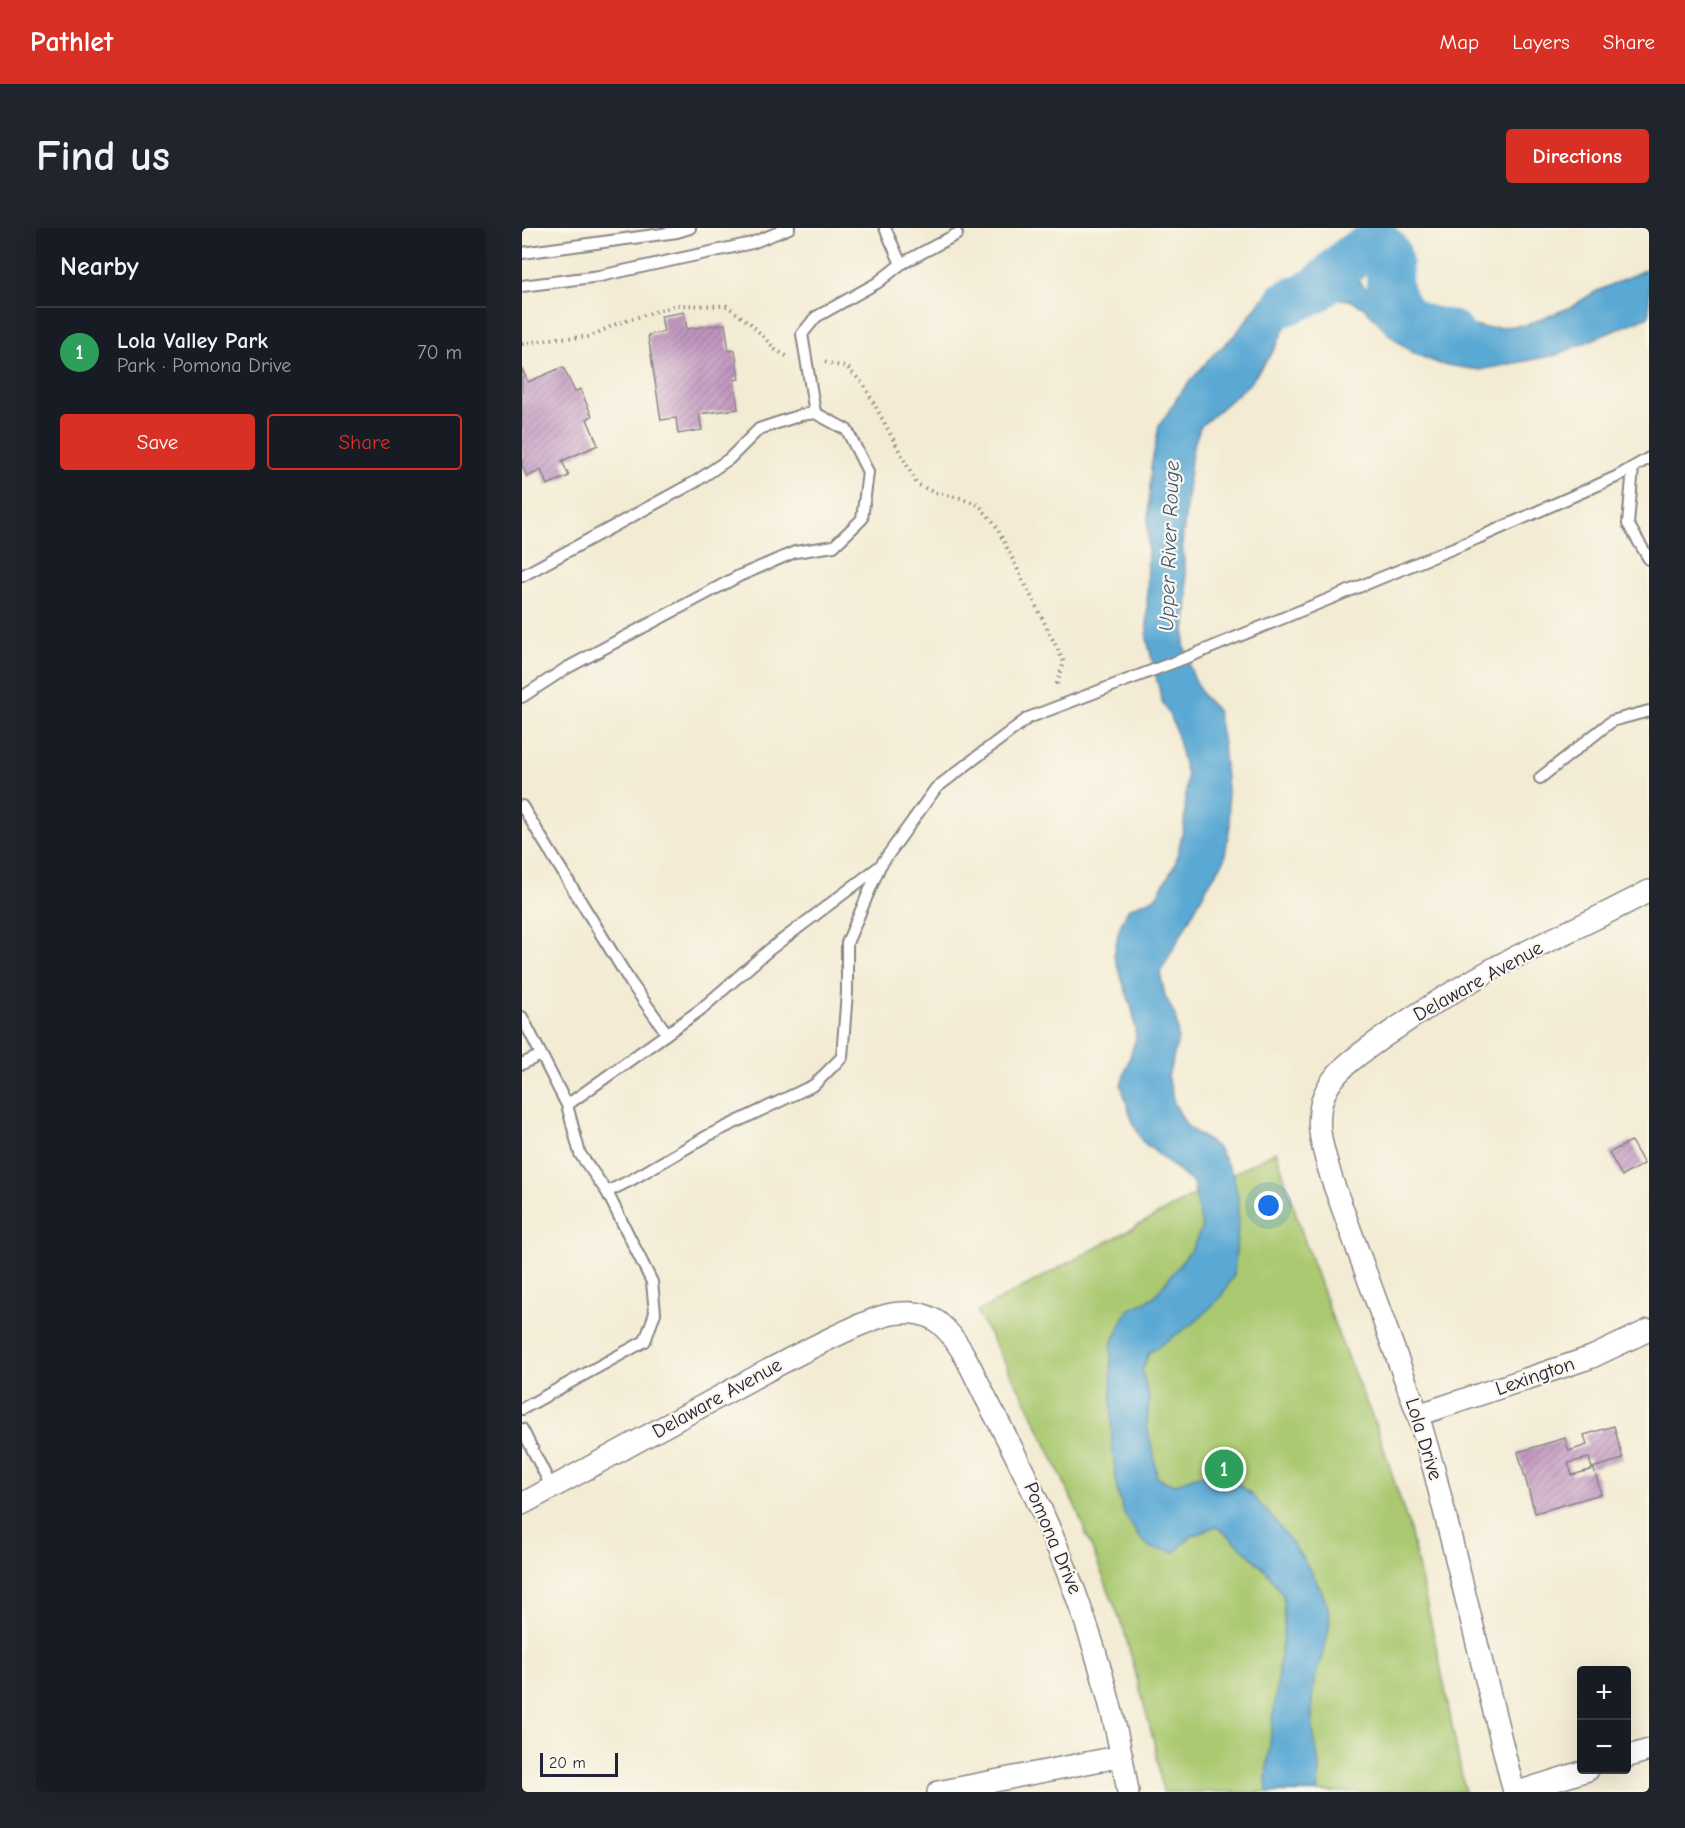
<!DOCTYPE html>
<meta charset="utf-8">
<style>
body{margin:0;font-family:"Comic Neue",sans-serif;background:#20242c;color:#f1f3f6}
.controls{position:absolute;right:18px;bottom:18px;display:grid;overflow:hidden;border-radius:6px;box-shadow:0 6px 24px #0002}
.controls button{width:54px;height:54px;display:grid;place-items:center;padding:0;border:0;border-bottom:2px solid #363941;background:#171b24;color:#f1f3f6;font:30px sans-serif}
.scale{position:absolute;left:18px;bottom:15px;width:78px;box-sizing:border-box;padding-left:6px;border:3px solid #22223b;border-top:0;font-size:16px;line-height:21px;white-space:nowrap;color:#22223b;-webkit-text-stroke:4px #fbf7ec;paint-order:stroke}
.you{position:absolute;left:747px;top:978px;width:21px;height:21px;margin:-15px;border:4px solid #fff;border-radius:50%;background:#1a73e8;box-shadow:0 0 0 9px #1a73e833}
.badge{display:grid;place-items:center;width:39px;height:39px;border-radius:50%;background:#d93025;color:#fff;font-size:20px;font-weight:700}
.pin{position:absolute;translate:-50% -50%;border:3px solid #fff;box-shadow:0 2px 6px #0006}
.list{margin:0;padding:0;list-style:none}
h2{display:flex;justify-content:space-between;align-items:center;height:78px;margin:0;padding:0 24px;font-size:26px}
h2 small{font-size:20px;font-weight:400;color:#9ea1a6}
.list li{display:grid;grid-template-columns:39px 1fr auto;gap:18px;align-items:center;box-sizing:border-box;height:90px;padding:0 24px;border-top:2px solid #363941}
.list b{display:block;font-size:22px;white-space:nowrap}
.list p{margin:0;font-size:20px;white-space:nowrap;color:#9ea1a6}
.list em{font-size:20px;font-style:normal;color:#9ea1a6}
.actions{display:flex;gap:12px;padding:18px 24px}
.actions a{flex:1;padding:14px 0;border:2px solid #d93025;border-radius:6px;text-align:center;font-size:21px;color:#d93025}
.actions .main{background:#d93025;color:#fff}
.map{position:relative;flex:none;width:1127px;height:1564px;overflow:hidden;border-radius:6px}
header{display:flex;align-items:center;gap:36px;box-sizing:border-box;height:84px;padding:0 30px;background:#d93025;color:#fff}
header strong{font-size:28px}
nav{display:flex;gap:33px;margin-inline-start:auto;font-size:21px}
.intro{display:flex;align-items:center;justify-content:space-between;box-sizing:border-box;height:144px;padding:0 36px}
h1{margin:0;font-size:42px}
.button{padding:15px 27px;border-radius:6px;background:#d93025;color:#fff;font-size:21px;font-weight:700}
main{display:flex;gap:36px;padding:0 36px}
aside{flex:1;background:#171b24;border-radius:6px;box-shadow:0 6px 24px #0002}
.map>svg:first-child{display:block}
</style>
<header>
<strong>Pathlet</strong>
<nav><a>Map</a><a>Layers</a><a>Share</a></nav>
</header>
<div class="intro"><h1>Find us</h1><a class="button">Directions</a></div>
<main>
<aside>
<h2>Nearby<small></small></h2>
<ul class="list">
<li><span class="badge" style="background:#2e9e5b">1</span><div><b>Lola Valley Park</b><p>Park · Pomona Drive</p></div><em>70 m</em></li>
</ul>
<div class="actions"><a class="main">Save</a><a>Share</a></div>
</aside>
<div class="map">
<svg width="1127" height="1564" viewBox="0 0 1127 1564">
<defs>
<pattern id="building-hatch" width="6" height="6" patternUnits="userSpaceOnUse" patternTransform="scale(1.5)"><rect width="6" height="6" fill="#c094bf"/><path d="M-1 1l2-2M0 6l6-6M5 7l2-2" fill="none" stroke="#9c789c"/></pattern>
</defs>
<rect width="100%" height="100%" fill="#fbf7ec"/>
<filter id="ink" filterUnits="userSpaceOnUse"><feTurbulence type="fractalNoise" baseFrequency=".0167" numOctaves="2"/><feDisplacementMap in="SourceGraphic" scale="12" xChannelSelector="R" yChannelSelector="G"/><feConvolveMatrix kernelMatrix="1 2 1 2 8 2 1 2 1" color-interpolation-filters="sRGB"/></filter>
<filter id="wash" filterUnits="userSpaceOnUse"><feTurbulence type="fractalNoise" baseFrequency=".008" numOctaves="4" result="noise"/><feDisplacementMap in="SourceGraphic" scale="24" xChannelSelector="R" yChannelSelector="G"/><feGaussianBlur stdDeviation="1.35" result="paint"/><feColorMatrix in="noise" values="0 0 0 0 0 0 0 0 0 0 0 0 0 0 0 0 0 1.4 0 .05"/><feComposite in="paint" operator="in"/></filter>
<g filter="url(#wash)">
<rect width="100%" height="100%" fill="#f3ebd3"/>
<!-- park -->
<path fill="#aac971" stroke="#667656" stroke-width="1.5" d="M754,923L782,1011L817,1109L856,1203L888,1302L917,1431L943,1564H641L632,1514L602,1402L554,1280L507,1179L455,1084Z"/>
<!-- water -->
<path fill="#5aa9d4" stroke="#3e6688" stroke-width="1.5" d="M803,35L832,47L853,72L933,96L966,100L1004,97L1049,79L1073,64L1127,40V88L1034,127L958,142L918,136L891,125L869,108L844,81L828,72L807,70L787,78L765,96L750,125L727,156L678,199L670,223L660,316L666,369L662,417L670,445L681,468L695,482L701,516L708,597L702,633L685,659L638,745L643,768L654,789L656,811L646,849L652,875L665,898L696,920L711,947L716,968V995L712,1047L698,1070L673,1094L627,1125L620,1143L627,1169L625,1199L632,1227L635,1250L652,1257C667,1250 683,1242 700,1247C733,1256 801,1351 807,1384C811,1404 796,1436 792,1455C789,1472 790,1493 792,1510C793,1520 797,1531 797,1541C797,1549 796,1557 795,1564H745L744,1549L762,1397L761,1367L745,1344L717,1317L694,1298L670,1308L653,1324L629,1320L616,1308L602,1285L595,1262L590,1216L589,1118L605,1083L632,1069L670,1021L680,999L671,955L620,913L610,892L599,857L614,810L611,784L592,728L597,701L606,681L634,669L653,637L662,598L665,548L652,496L640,473L625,411L626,295L629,239L637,198L659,164L690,128L714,106L740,71L788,50Z"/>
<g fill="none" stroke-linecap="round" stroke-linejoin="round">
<!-- river -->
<path stroke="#5aa9d4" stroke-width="46" d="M765,75C774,70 786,67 795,61C817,45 831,17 861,19C871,28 867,42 867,54C867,60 870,66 872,72C881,97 905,101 929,105"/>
</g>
<g id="blocks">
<!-- building -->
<path fill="url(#building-hatch)" d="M162,84L165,101L203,96L207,123L213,122L217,151L212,152L216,181L177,186L180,202L156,206L154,190L139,192L126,107L142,104L139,88Z
M41,139L53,164L58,161L70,188L65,191L76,217L40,233L47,248L25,257L19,242L5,249L0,237V141L6,154Z
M1109,913L1122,936L1100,948L1087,925Z
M1092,1198L1101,1231L1070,1240L1067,1230L1046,1235L1050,1247L1072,1241L1079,1266L1013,1285L996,1224L1043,1210L1047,1223L1065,1217L1062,1207Z"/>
</g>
</g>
<g filter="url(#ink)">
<use href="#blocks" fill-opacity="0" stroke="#8a8687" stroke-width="1.5"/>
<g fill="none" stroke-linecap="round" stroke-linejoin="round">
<!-- lane casing -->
<g stroke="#8a8687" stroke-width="14">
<path id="lane" d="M363,0L379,36
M0,25L155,4L168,0
M0,58L78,48L230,15L267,0
M293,185L280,106L294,89L355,55L379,36L435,6
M1111,239L1106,296L1127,331
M0,348L173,254L207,231L237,201L279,187L293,185L325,202L346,244L340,291L312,318L273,324L217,348L43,441L0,469
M1018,550L1090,493L1127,483
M0,578L109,755L144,804
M0,789L45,877L58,926L85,964L130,1054L133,1085L123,1113L0,1181
M0,836L19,827
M45,877L178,782L247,722L358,638L414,560L506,490L671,427L956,310L1094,249L1127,230
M85,964L111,951L187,907L292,857L320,829L325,764V715L358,638
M0,1201L30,1260"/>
</g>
<!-- street casing -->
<g stroke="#8a8687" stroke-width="24">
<path id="street" d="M896,1187L1070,1129L1127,1102
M0,1276C76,1235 152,1193 228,1152C263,1133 297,1115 333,1099C348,1093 364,1085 380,1085C393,1084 407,1087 417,1095C440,1114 452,1148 466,1174C532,1297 584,1425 606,1564
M1104,1529L1127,1522
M416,1564L600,1528
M992,1564L912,1242L896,1187L810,952C802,924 791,896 802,867C812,842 839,825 860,810C897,784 936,760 976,738C1026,712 1078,690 1127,663
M996,1564L1066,1542"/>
</g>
<!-- path -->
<path stroke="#8a8687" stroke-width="4" stroke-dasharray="1.5 4.5" stroke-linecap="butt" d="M0,116L36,110L67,109L94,96L154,77L205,78L229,96L254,122L266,129
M303,134L326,140L342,157L395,256L411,264L438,270L457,277L473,296L542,434L535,456L537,459"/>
<!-- lane -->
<use href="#lane" stroke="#fff" stroke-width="10"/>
<!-- street -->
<use href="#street" stroke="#fff" stroke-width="21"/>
</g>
</g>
<g text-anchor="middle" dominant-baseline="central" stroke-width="4.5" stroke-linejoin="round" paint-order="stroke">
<!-- street labels -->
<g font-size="20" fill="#22223b" stroke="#fbf7ec">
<text transform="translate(956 753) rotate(-29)">Delaware Avenue</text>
<text transform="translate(1013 1148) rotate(-19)">Lexington</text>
<text transform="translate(195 1170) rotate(-29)">Delaware Avenue</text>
<text transform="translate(902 1211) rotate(73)">Lola Drive</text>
<text transform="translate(531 1310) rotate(67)">Pomona Drive</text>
</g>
<!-- water labels -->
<g font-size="21" font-style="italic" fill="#385878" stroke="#fbf7ec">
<text transform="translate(647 318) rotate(-88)">Upper River Rouge</text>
</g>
</g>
</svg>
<div class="controls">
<button>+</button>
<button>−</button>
</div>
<div class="scale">20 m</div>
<div class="you"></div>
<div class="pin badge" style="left:702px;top:1241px;background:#2e9e5b">1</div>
</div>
</main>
